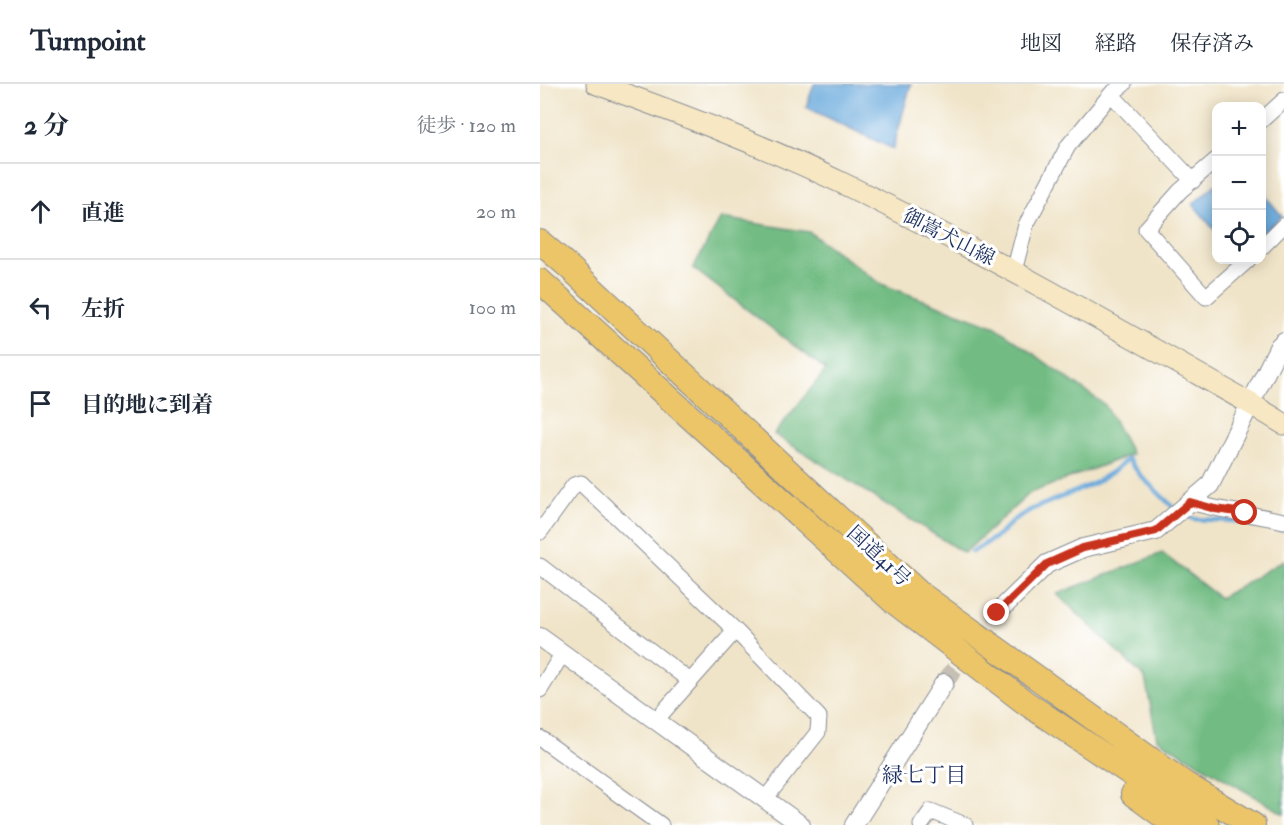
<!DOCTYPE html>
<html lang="ja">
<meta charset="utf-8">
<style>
body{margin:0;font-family:"IM FELL Double Pica","Noto Serif JP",serif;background:#f6f6f7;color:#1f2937}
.controls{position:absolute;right:18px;top:18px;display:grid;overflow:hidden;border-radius:12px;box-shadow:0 3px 15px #0003}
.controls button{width:54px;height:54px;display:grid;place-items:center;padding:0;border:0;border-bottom:2px solid #e0e1e3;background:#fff;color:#1f2937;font:30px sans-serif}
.stop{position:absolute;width:18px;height:18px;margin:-14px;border:4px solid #c8321e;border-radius:50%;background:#fff}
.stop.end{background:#c8321e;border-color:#fff;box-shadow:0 2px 6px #0008}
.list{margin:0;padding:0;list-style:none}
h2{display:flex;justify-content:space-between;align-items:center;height:78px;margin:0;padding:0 24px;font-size:26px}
h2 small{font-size:20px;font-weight:400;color:#747a83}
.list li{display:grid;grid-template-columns:39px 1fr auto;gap:18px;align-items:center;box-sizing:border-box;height:96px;padding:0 24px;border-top:2px solid #e0e1e3}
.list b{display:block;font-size:22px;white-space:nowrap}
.list em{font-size:20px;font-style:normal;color:#747a83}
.icon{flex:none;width:33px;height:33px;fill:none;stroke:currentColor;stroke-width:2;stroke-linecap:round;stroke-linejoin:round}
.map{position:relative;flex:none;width:744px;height:741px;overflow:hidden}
header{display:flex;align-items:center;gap:36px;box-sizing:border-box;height:84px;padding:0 30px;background:#fff;border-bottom:2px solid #e0e1e3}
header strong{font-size:28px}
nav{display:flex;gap:33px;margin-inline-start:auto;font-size:21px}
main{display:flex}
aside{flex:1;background:#fff}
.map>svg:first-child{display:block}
</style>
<header>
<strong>Turnpoint</strong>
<nav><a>地図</a><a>経路</a><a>保存済み</a></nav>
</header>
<main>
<aside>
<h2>2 分<small>徒歩 · 120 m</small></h2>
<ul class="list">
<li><svg class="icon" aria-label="ahead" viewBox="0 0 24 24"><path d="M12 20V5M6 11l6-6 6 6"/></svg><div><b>直進</b></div><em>20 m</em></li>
<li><svg class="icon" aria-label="left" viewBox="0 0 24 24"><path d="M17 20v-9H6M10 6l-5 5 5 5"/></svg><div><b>左折</b></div><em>100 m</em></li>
<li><svg class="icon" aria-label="arrive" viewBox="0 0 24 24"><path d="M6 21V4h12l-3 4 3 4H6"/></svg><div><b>目的地に到着</b></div></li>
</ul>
</aside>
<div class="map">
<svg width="744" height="741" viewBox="0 0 744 741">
<rect width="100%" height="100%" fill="#fff"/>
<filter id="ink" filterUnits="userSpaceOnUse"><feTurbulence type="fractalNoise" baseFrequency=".0167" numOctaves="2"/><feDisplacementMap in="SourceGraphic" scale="12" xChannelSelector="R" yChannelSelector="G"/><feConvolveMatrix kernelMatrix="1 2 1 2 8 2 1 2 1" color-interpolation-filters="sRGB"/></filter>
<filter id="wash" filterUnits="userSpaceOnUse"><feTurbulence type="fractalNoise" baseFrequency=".008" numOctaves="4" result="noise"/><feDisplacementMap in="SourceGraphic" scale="24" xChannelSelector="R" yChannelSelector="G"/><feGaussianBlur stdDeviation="1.35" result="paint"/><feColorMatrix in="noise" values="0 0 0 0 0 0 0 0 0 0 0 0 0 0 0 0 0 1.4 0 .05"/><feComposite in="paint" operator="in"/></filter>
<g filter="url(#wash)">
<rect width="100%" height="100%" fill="#f0e4c8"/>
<!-- forest -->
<path fill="#72bc83" stroke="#467670" stroke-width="1.5" d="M181,134L269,148L341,200L456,243L565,321L592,370L490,409L424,469L234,350L286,286L153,184Z
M622,469L680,514L744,476V730L617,655L605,594L517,510Z"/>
<!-- water -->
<path fill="#68a9dc" stroke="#426c9d" stroke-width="1.5" d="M274,0H371L353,65L266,23Z
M676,100V148L653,120Z
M722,108L742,132L722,150Z"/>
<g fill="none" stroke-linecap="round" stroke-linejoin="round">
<!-- stream -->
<path stroke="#68a9dc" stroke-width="4.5" d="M643,429L654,435L694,437L744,446
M432,468L459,451L474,436L490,426L553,400L572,388L588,375L601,392L635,425"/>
</g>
</g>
<g filter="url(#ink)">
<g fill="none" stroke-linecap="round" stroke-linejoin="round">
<!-- tertiary-tunnel -->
<path stroke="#c5c0b3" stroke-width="18" stroke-dasharray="18 9" stroke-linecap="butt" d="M404,599L457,529"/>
<!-- minor casing -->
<g stroke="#868a93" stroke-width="17">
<path id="minor" d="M571,10L653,97
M722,36L744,16
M676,76L640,107L606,145L666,213L708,176
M722,163L744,141
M474,187L486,141L528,62L571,10L584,0
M650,418C681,427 713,430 744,437
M0,448L34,401L41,399L197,548L279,633L278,648L225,715
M0,482L150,597
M0,606L23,569
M116,636L195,547
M0,654L121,741
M381,741L391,727L425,741"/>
</g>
<!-- tertiary casing -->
<g stroke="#868a93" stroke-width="20">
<path id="tertiary" d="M457,529L507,480L543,464L616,447L670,401L739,262L744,257
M0,553L261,741
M314,741L404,599"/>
</g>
<!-- secondary casing -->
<g stroke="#868a93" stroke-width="23">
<path id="secondary" d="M57,0C140,30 223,61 302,99C442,167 576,244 711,320L744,340"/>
</g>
<!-- trunk casing -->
<g stroke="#868a93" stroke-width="26">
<path id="trunk" d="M0,158L30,184L379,509L645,700L713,741
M0,197L353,517L486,619L667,741
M593,710L635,741"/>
</g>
<!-- minor -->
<use href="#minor" stroke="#fff" stroke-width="15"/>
<!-- tertiary -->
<use href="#tertiary" stroke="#fff" stroke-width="18"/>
<!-- secondary -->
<use href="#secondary" stroke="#f7e8c3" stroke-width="21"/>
<!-- trunk -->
<use href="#trunk" stroke="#ecc569" stroke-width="24"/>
</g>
</g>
<g fill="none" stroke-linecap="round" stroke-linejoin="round" filter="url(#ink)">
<!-- route -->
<path stroke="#c8321e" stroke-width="8" d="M457,529L507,480L543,464L616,447L650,418L675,425L705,429"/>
</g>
<g text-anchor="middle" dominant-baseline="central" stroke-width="6" stroke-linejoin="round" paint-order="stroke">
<!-- street labels -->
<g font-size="20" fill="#1b2f5e" stroke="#fff">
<text transform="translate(409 153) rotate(27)">御嵩犬山線</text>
<text transform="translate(339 472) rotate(43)">国道41号</text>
</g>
<!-- neighbourhood labels -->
<g font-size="21" fill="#1b2f5e" stroke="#fff">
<text x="384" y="691">緑七丁目</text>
</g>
</g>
</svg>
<div class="controls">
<button>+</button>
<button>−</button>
<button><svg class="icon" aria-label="locate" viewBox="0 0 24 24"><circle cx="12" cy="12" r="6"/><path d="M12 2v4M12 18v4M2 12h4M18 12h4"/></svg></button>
</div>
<div class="stop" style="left:705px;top:429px"></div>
<div class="stop end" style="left:457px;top:529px"></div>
</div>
</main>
